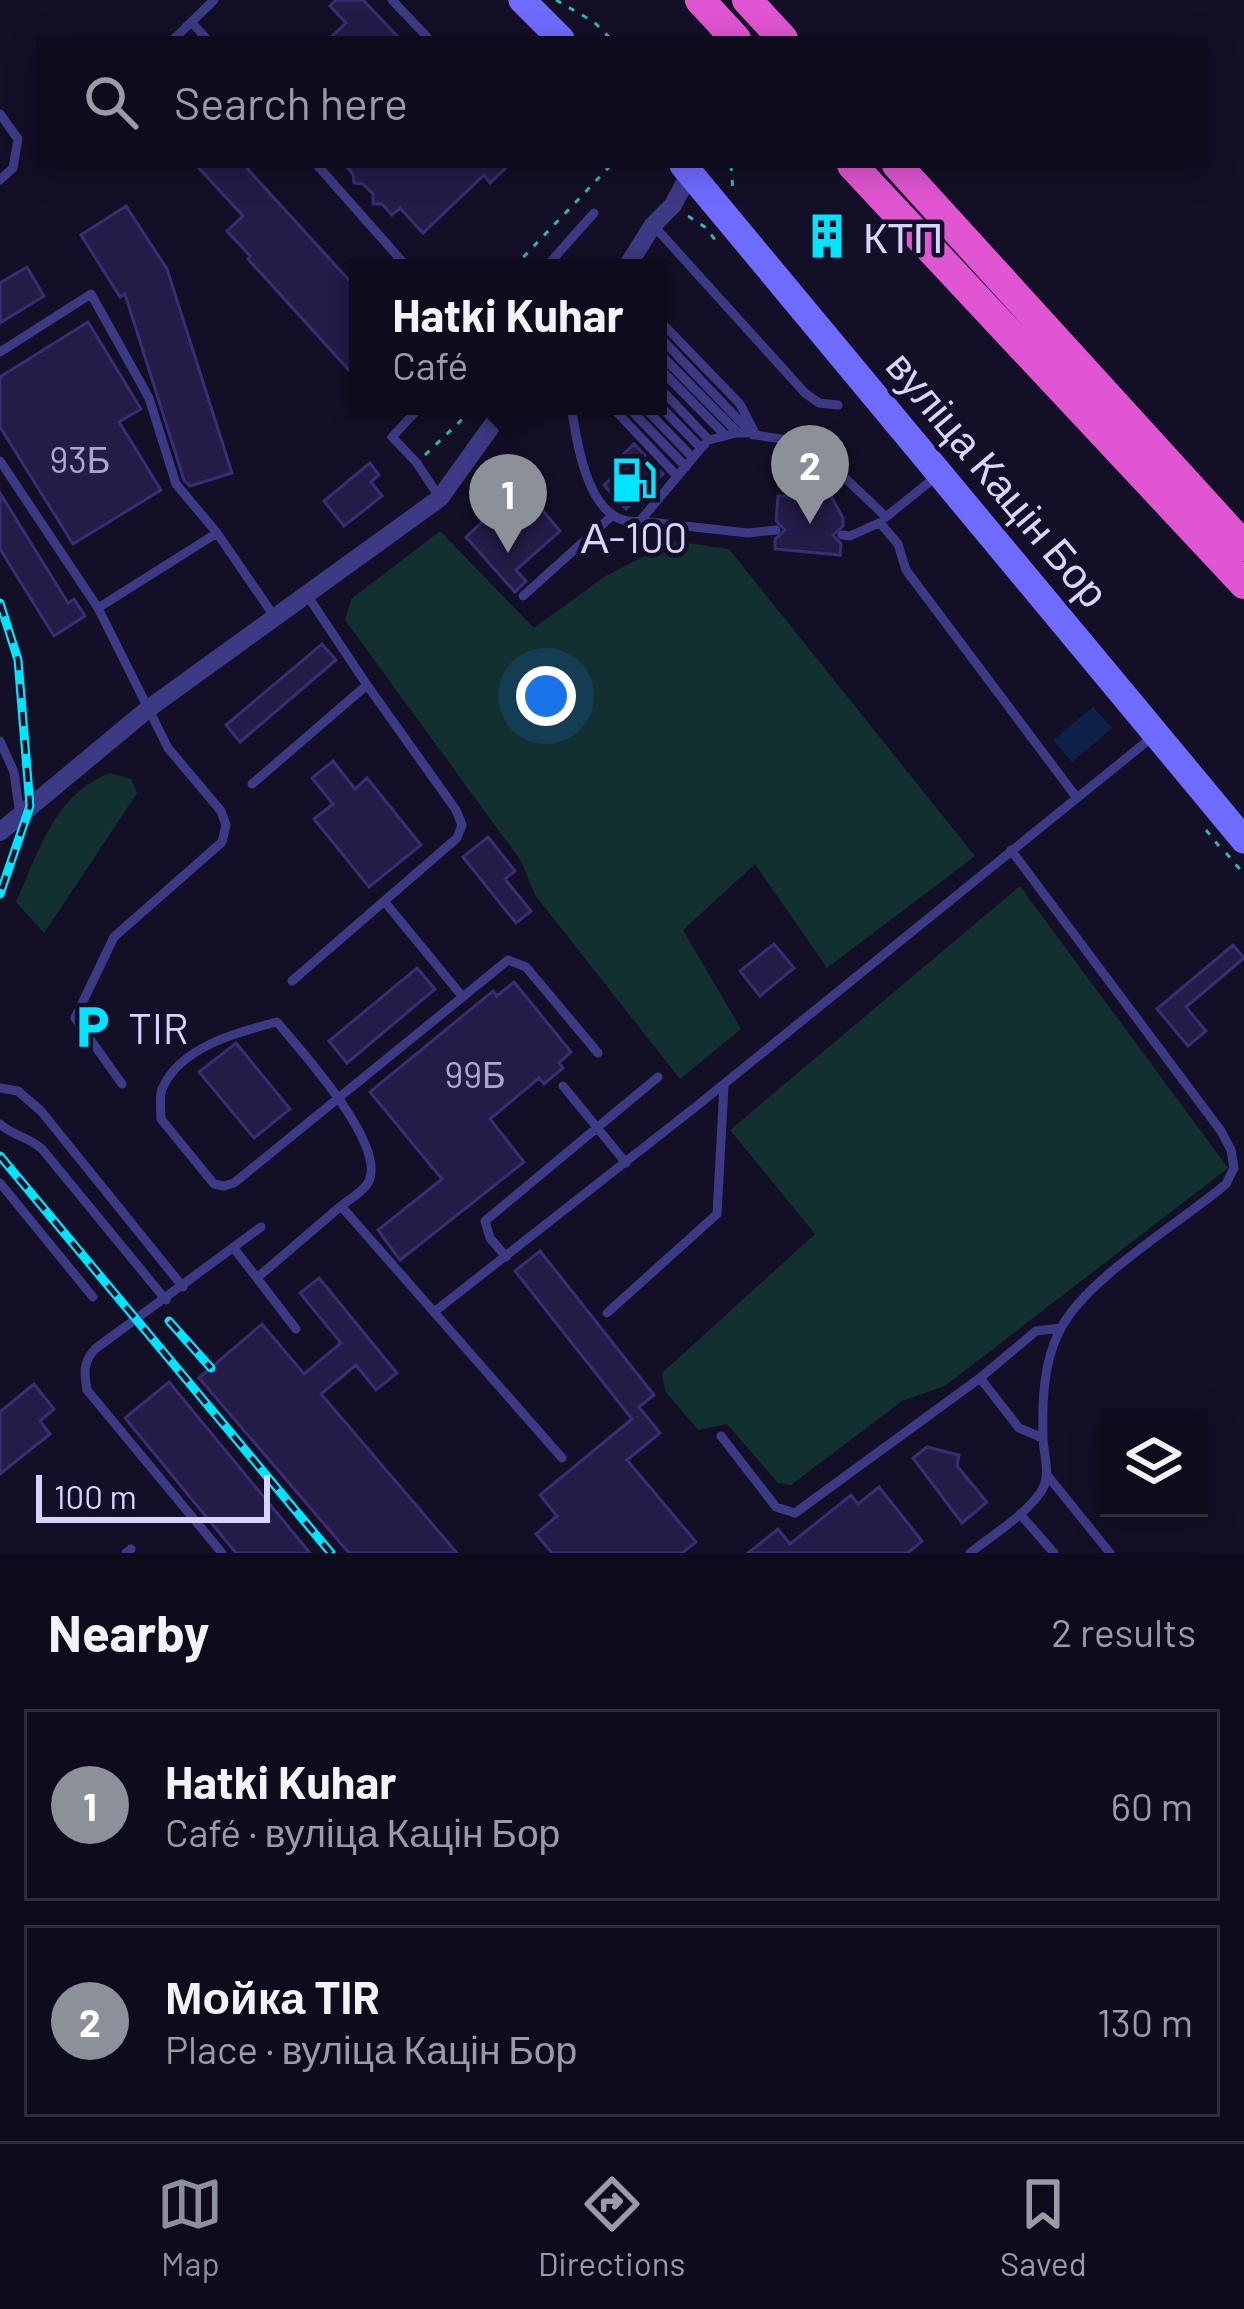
<!DOCTYPE html>
<meta charset="utf-8">
<style>
body{margin:0;font-family:Barlow,sans-serif;background:#171425;color:#f1f3f6}
.controls{position:absolute;right:36px;bottom:36px;display:grid;overflow:hidden;border-radius:0px;box-shadow:0 6px 30px #0003}
.controls button{width:108px;height:108px;display:grid;place-items:center;padding:0;border:0;border-bottom:3px solid #2e2b3b;background:#0e0b1c;color:#f1f3f6;font:60px sans-serif}
.scale{position:absolute;left:36px;bottom:30px;width:234px;box-sizing:border-box;padding-left:12px;border:6px solid #d9d4ff;border-top:0;font-size:33px;line-height:42px;white-space:nowrap;color:#d9d4ff;-webkit-text-stroke:9px #130f26;paint-order:stroke}
.you{position:absolute;left:546px;top:696px;width:42px;height:42px;margin:-30px;border:9px solid #fff;border-radius:50%;background:#1a73e8;box-shadow:0 0 0 18px #1a73e833}
.badge{display:grid;place-items:center;width:78px;height:78px;border-radius:50%;background:#8c9099;color:#fff;font-size:39px;font-weight:700}
.pin{position:absolute;translate:-50% -99px;filter:drop-shadow(0 3px 6px #0008)}
.pin::after{content:'';position:absolute;top:63px;width:42px;height:36px;background:inherit;clip-path:polygon(0 0,100% 0,50% 100%)}
.popup{position:absolute;left:349px;top:259px;width:318px;height:156px;box-sizing:border-box;display:grid;place-content:center;border-radius:0px;background:#0e0b1c;filter:drop-shadow(0 3px 9px #0005);font-size:39px;white-space:nowrap;color:#9b9ba3}
.popup b{font-size:45px;color:#f1f3f6}
.popup::after{content:'';position:absolute;left:50%;top:100%;margin-left:-24px;border:24px solid transparent;border-top-color:#0e0b1c}
.list{margin:0;padding:0;list-style:none}
h2{display:flex;justify-content:space-between;align-items:center;height:156px;margin:0;padding:0 48px;font-size:51px}
h2 small{font-size:39px;font-weight:400;color:#9b9ba3}
.list li{display:grid;grid-template-columns:78px 1fr auto;gap:36px;align-items:center;box-sizing:border-box;height:192px;margin:0 24px 24px;padding:0 24px;border:3px solid #2e2b3b;border-radius:0px}
.list b{display:block;font-size:45px;white-space:nowrap}
.list p{margin:0;font-size:39px;white-space:nowrap;color:#9b9ba3}
.list em{font-size:39px;font-style:normal;color:#9b9ba3}
.icon{flex:none;width:66px;height:66px;fill:none;stroke:currentColor;stroke-width:2;stroke-linecap:round;stroke-linejoin:round}
.map{position:relative;flex:none;width:1244px;height:1553px;overflow:hidden}
.search{position:absolute;background:#0e0b1c;box-shadow:0 6px 30px #0003;left:36px;right:36px;top:36px;height:132px;display:flex;align-items:center;gap:30px;box-sizing:border-box;padding:0 42px;border-radius:0px;color:#9b9ba3;font-size:45px}
.sheet{height:588px;background:#0e0b1c}
nav{display:flex;justify-content:space-around;align-items:center;box-sizing:border-box;height:168px;border-top:3px solid #2e2b3b;background:#0e0b1c;font-size:33px;color:#9b9ba3}
nav a{display:grid;justify-items:center;gap:6px}
nav .on{color:#8c9099}
.map>svg:first-child{display:block}
</style>
<div class="map">
<svg width="1244" height="1553" viewBox="0 0 1244 1553">
<rect width="100%" height="100%" fill="#130f26"/>
<!-- green -->
<path fill="#12302f" d="M440,531L534,628L604,577L673,541L729,549L975,856L827,968L755,864L683,930L741,1029L680,1079L535,895L521,861L345,620L351,599Z
M110,773L131,779L137,793L44,933L16,902C39,852 54,794 110,773Z
M1020,886L1228,1168L945,1386L902,1401L791,1485L778,1483L727,1424L698,1430L665,1391L662,1373L815,1234L730,1130Z"/>
<!-- water -->
<path fill="#0c2248" d="M1093,707L1112,728L1072,762L1053,740Z"/>
<!-- building -->
<path fill="#241b47" stroke="#3b2d73" stroke-width="3" d="M336,0H363L400,39H329L346,23L330,6Z
M196,165H244L358,290V380L248,259L250,256L227,231L243,216Z
M345,165H509L490,183L484,175L423,233L400,208L392,215L382,204H373V194L363,184L354,183L353,174Z
M126,206L167,269L232,473L190,486L184,480L125,294L120,297L81,235Z
M27,267L44,296L0,323V283Z
M88,322L141,409L119,422L161,490L73,544L0,427V377Z
M634,444L663,474L626,509L604,485L617,473L611,466Z
M370,463L379,475L371,482L382,496L344,526L324,501Z
M806,486L826,487L843,518V526L833,535L841,544L840,555L775,549V539L785,530L776,521L778,496H793Z
M0,493L68,603L74,599L85,616L54,636L0,549Z
M539,506L560,531L516,570L526,581L515,592L466,537L493,512L510,532Z
M322,644L336,660L240,742L226,725Z
M333,761L355,789L367,778L421,845L369,887L314,819L333,804L312,778Z
M488,837L515,871L505,879L531,911L516,923L463,857Z
M774,944L794,968L760,996L740,971Z
M1233,945L1244,958L1186,1007L1206,1031L1188,1046L1157,1009Z
M417,968L435,989L347,1063L329,1041Z
M514,982L571,1052L559,1063L563,1068L544,1084L539,1078L490,1119L524,1162L400,1260L378,1230L442,1179L370,1092L493,991L497,996Z
M236,1043L290,1109L254,1138L199,1072Z
M540,1251L654,1395L639,1407L660,1433L627,1460L696,1542L682,1553H552L536,1534L557,1516L540,1495L632,1419L515,1271Z
M319,1278L397,1373L376,1390L356,1365L321,1394L457,1553H349L199,1378L262,1324L304,1374L341,1343L300,1293Z
M169,1382L310,1553H236L125,1418Z
M34,1384L54,1409L40,1421L50,1434L0,1474V1412Z
M927,1447L959,1455L957,1466L987,1502L962,1523L913,1458Z
M879,1487L922,1541L908,1553H748L778,1529L790,1544L851,1495L858,1504Z"/>
<g fill="none" stroke-linecap="round" stroke-linejoin="round">
<!-- path -->
<path stroke="#2fb8b0" stroke-width="3" stroke-dasharray="6 9" stroke-linecap="butt" d="M556,0L594,22L611,39
M731,165L733,191
M688,216L705,227L720,246
M513,268L611,165
M425,455L476,406
M1206,830L1219,846
M1226,853L1244,874"/>
<!-- service -->
<path stroke="#3d3a85" stroke-width="9" d="M392,0L429,39
M191,22L207,39
M174,39L214,0
M0,114L18,139L13,168L0,180
M317,165L408,268
M653,225L805,393L819,403L838,405
M545,268L594,213
M658,319L740,404L756,435L800,442L822,456L886,517L938,475
M658,335L753,435
M0,352L91,294L149,398L176,484L217,533L274,616
M658,352L738,433H748
M658,367L724,434
M658,386L709,440L736,433
M658,404L701,448L705,444
M421,406L392,437L416,462L440,498
M571,406C577,442 588,529 640,521L701,448
M611,406L677,476
M627,406L686,467
M643,406L693,458
M0,461L98,608L217,533
M640,521L748,533L776,530
M880,523L898,544L906,570L1077,798
M842,535L850,536L881,522
M307,595L367,685
M523,596L613,515
M98,608L168,748L221,811L226,825L222,842L114,937L75,1018L122,1084
M0,741L14,772L20,815
M252,784L367,685L456,810L462,825L457,838L292,981
M384,901L462,996
M563,1086L626,1163
M0,1088L18,1091L41,1111L183,1287
M0,1124C13,1136 29,1137 42,1149L166,1300
M0,1183L93,1297
M233,1247L296,1329
M506,1257L490,1238L485,1221L658,1077
M258,1277L341,1206
M434,1312L698,1105L1151,738
M607,1313L717,1214L724,1086
M980,1378L1019,1428L1043,1438
M721,1436L776,1507L795,1513L980,1378L1036,1331L1061,1328
M562,1458L341,1206C350,1199 364,1191 369,1181C386,1143 300,1050 277,1022C237,1032 180,1047 162,1089C159,1097 161,1110 161,1119L214,1184L224,1186L234,1183L508,960L526,967L598,1053
M1047,1475L1110,1553
M1020,1514L1054,1553
M126,1553L131,1549
M222,1553L87,1390C84,1372 83,1362 95,1349L261,1227
M970,1553C992,1535 1023,1517 1040,1493C1052,1477 1044,1457 1043,1439C1042,1404 1043,1362 1060,1330C1085,1279 1180,1223 1226,1184L1234,1168L1231,1150L1221,1131L1011,850"/>
<!-- minor -->
<path stroke="#3d3a85" stroke-width="18" d="M626,268L653,225L673,205L694,165
M0,832L148,709L440,498L506,406"/>
<!-- secondary -->
<path stroke="#6f6bff" stroke-width="27" d="M522,0L561,39
M683,165L1244,840"/>
<!-- trunk -->
<path stroke="#e055d1" stroke-width="30" d="M700,0L736,39
M747,0L783,39
M852,165L1244,584
M897,165L1244,546"/>
<!-- rail casing -->
<g stroke="#00e5ff" stroke-width="9">
<path id="rail" d="M0,603L18,660L30,806L0,894
M0,1156L331,1553
M169,1321L211,1368"/>
</g>
<!-- rail -->
<use href="#rail" stroke="#130f26" stroke-width="4.5" stroke-dasharray="14" stroke-linecap="butt"/>
</g>
<!-- icons -->
<defs>
<g id="building-bare" transform="scale(3.6)"><path d="M-4-6H4V6H1V3H-1V6H-4ZM-2.5-4.3h1.7v1.8h-1.7ZM.8-4.3h1.7v1.8H.8ZM-2.5-1h1.7V.8h-1.7ZM.8-1h1.7V.8H.8Z" fill="#00e5ff" stroke="#130f26" stroke-width="2.5" paint-order="stroke"/></g>
<g id="fuel-bare" transform="scale(3.6)"><path d="M-5.5-6h7V0h2V4h1.3V-2.5L3-4.5l.8-.8L6-3V5H2.5V1h-1V6h-7ZM-4.2-4.7v3.2H.2V-4.7Z" fill="#00e5ff" stroke="#130f26" stroke-width="2.5" paint-order="stroke"/></g>
<g id="parking-bare" transform="scale(3.6)"><path d="M-3.5-5.5H1a3.5 3.5 0 0 1 0 7H-1V5.5H-3.5ZM-1-3.4V-.6H.8a1.4 1.4 0 0 0 0-2.8Z" fill="#00e5ff" stroke="#130f26" stroke-width="2.5" paint-order="stroke"/></g>
</defs>
<g fill-rule="evenodd">
<use href="#building-bare" x="827" y="236"/>
<use href="#fuel-bare" x="634" y="480"/>
<use href="#parking-bare" x="92" y="1027"/>
</g>
<g text-anchor="middle" dominant-baseline="central" stroke-width="9" stroke-linejoin="round" paint-order="stroke">
<!-- number labels -->
<g font-size="36" fill="#aca6d1">
<text x="80" y="458">93Б</text>
<text x="475" y="1073">99Б</text>
</g>
<!-- poi labels -->
<g font-size="42" fill="#d9d4ff" stroke="#130f26" text-anchor="start">
<text x="863" y="236">КТП</text>
<text x="634" y="536" text-anchor="middle">А-100</text>
<text x="128" y="1027">TIR</text>
</g>
<!-- street labels -->
<g font-size="42" fill="#d9d4ff" stroke="#130f26">
<text transform="translate(999 478) rotate(50)">вуліца Кацін Бор</text>
</g>
</g>
</svg>
<div class="controls">
<button><svg class="icon" aria-label="layers" viewBox="0 0 24 24"><path d="M12 4l9 5-9 5-9-5zM3 14l9 5 9-5"/></svg></button>
</div>
<div class="scale">100 m</div>
<div class="you"></div>
<div class="pin badge" style="left:508px;top:553px">1</div>
<div class="popup"><b>Hatki Kuhar</b>Café</div>
<div class="pin badge" style="left:810px;top:524px">2</div>
<div class="search"><svg class="icon" aria-label="search" viewBox="0 0 24 24"><circle cx="10" cy="10" r="6"/><path d="M15 15l6 6"/></svg>Search here</div>
</div>
<section class="sheet">
<h2>Nearby<small>2 results</small></h2>
<ul class="list">
<li><span class="badge">1</span><div><b>Hatki Kuhar</b><p>Café · вуліца Кацін Бор</p></div><em>60 m</em></li>
<li><span class="badge">2</span><div><b>Мойка TIR</b><p>Place · вуліца Кацін Бор</p></div><em>130 m</em></li>
</ul>
</section>
<nav>
<a class="on"><svg class="icon" aria-label="map" viewBox="0 0 24 24"><path d="M3 6l6-2 6 2 6-2v14l-6 2-6-2-6 2zM9 4v14M15 6v14"/></svg>Map</a>
<a><svg class="icon" aria-label="directions" viewBox="0 0 24 24"><path d="M12 3l9 9-9 9-9-9zM9 14v-3h6M13 9l2 2-2 2"/></svg>Directions</a>
<a><svg class="icon" aria-label="saved" viewBox="0 0 24 24"><path d="M7 4h10v16l-5-4-5 4z"/></svg>Saved</a>
</nav>
